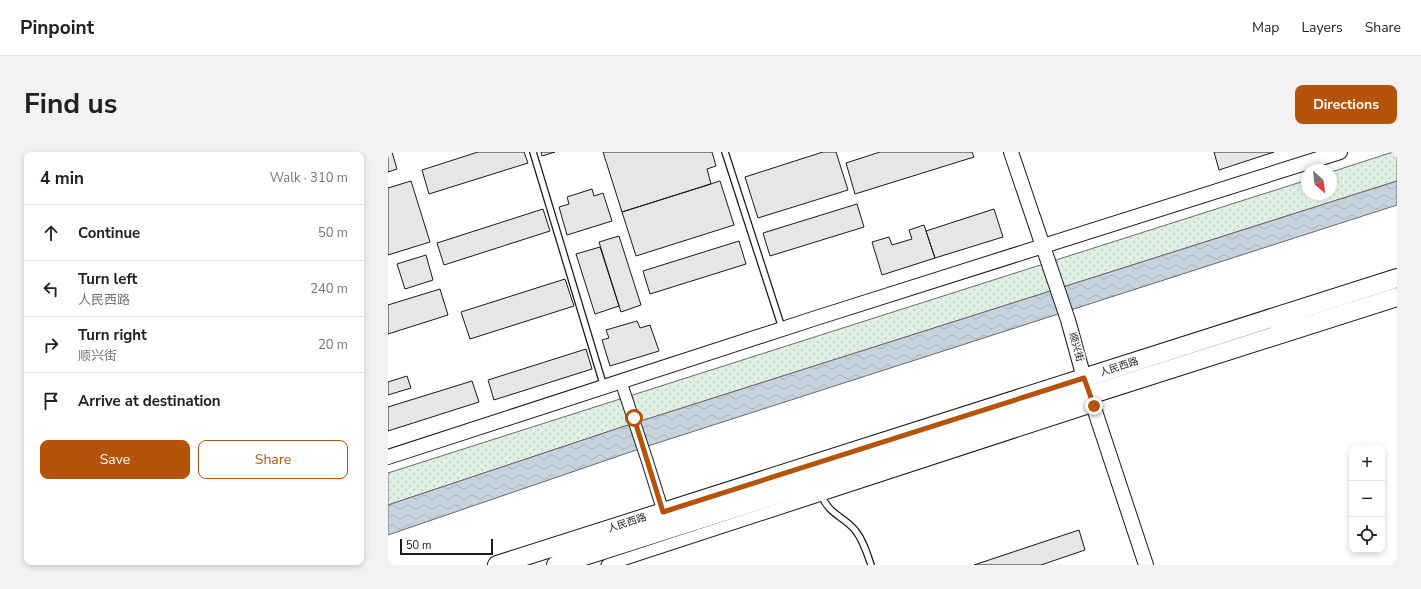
<!DOCTYPE html>
<meta charset="utf-8">
<style>
body{margin:0;font-family:"Nunito Sans","Noto Sans SC",sans-serif;background:#f2f2f2;color:#202124}
.controls{position:absolute;right:12px;bottom:12px;display:grid;overflow:hidden;border-radius:8px;box-shadow:0 2px 6px #0003}
.controls button{width:36px;height:36px;display:grid;place-items:center;padding:0;border:0;border-bottom:1px solid #e0e0e0;background:#fff;color:#202124;font:20px sans-serif}
.compass{position:absolute;left:913px;top:12px;width:36px;height:36px;border-radius:50%;background:#fff;box-shadow:0 2px 6px #0003;rotate:152deg}
.scale{position:absolute;left:12px;bottom:10px;width:93px;box-sizing:border-box;padding-left:4px;border:2px solid #1a1a1a;border-top:0;font-size:11px;line-height:14px;white-space:nowrap;color:#1a1a1a;-webkit-text-stroke:3px #fff;paint-order:stroke}
.stop{position:absolute;width:12px;height:12px;margin:-9px;border:3px solid #b45309;border-radius:50%;background:#fff}
.stop.end{background:#b45309;border-color:#fff;box-shadow:0 1px 4px #0008}
.list{margin:0;padding:0;list-style:none}
h2{display:flex;justify-content:space-between;align-items:center;height:52px;margin:0;padding:0 16px;font-size:17px}
h2 small{font-size:13px;font-weight:400;color:#757577}
.list li{display:grid;grid-template-columns:26px 1fr auto;gap:12px;align-items:center;box-sizing:border-box;height:56px;padding:0 16px;border-top:1px solid #e0e0e0}
.list b{display:block;font-size:15px;white-space:nowrap}
.list p{margin:0;font-size:13px;white-space:nowrap;color:#757577}
.list em{font-size:13px;font-style:normal;color:#757577}
.actions{display:flex;gap:8px;padding:12px 16px}
.actions a{flex:1;padding:9px 0;border:1px solid #b45309;border-radius:8px;text-align:center;font-size:14px;color:#b45309}
.actions .main{background:#b45309;color:#fff}
.icon{flex:none;width:22px;height:22px;fill:none;stroke:currentColor;stroke-width:2;stroke-linecap:round;stroke-linejoin:round}
.map{position:relative;flex:none;width:1009px;height:413px;overflow:hidden;border-radius:8px}
header{display:flex;align-items:center;gap:24px;box-sizing:border-box;height:56px;padding:0 20px;background:#fff;border-bottom:1px solid #e0e0e0}
header strong{font-size:19px}
nav{display:flex;gap:22px;margin-inline-start:auto;font-size:14px}
.intro{display:flex;align-items:center;justify-content:space-between;box-sizing:border-box;height:96px;padding:0 24px}
h1{margin:0;font-size:28px}
.button{padding:10px 18px;border-radius:8px;background:#b45309;color:#fff;font-size:14px;font-weight:700}
main{display:flex;gap:24px;padding:0 24px}
aside{flex:1;background:#fff;border-radius:8px;box-shadow:0 2px 6px #0003}
.map>svg:first-child{display:block}
</style>
<header>
<strong>Pinpoint</strong>
<nav><a>Map</a><a>Layers</a><a>Share</a></nav>
</header>
<div class="intro"><h1>Find us</h1><a class="button">Directions</a></div>
<main>
<aside>
<h2>4 min<small>Walk · 310 m</small></h2>
<ul class="list">
<li><svg class="icon" aria-label="ahead" viewBox="0 0 24 24"><path d="M12 20V5M6 11l6-6 6 6"/></svg><div><b>Continue</b></div><em>50 m</em></li>
<li><svg class="icon" aria-label="left" viewBox="0 0 24 24"><path d="M17 20v-9H6M10 6l-5 5 5 5"/></svg><div><b>Turn left</b><p>人民西路</p></div><em>240 m</em></li>
<li><svg class="icon" aria-label="right" viewBox="0 0 24 24"><path d="M7 20v-9h11M14 6l5 5-5 5"/></svg><div><b>Turn right</b><p>顺兴街</p></div><em>20 m</em></li>
<li><svg class="icon" aria-label="arrive" viewBox="0 0 24 24"><path d="M6 21V4h12l-3 4 3 4H6"/></svg><div><b>Arrive at destination</b></div></li>
</ul>
<div class="actions"><a class="main">Save</a><a>Share</a></div>
</aside>
<div class="map">
<svg width="1009" height="413" viewBox="0 0 1009 413">
<defs>
<pattern id="green-dots" width="8" height="8" patternUnits="userSpaceOnUse"><rect width="8" height="8" fill="#e0efe3"/><path d="M2 2h.1M6 6h.1" fill="none" stroke="#c0ccc2" stroke-width="1.8" stroke-linecap="round"/></pattern>
<pattern id="water-waves" width="16" height="10" patternUnits="userSpaceOnUse"><rect width="16" height="10" fill="#c6d2dc"/><path d="M0 5q4-4 8 0t8 0" fill="none" stroke="#aab4bc"/></pattern>
</defs>
<rect width="100%" height="100%" fill="#fff"/>
<!-- green -->
<path fill="url(#green-dots)" stroke="#6a6a6a" d="M1005,0H1009V29L231,276L0,353V321L919,28V42H943V20Z"/>
<!-- water -->
<path fill="url(#water-waves)" stroke="#6a6a6a" d="M1009,29V53L257,295L0,383V353L231,276Z"/>
<!-- building -->
<path fill="#e6e6e6" stroke="#1a1a1a" d="M0,0H4L9,17L0,20Z
M90,0H136L140,11L41,42L34,18Z
M153,0H167L154,4Z
M215,0H324L328,14L319,17L323,32L234,60Z
M435,0H448L460,38L370,66L357,25Z
M492,0H584L586,5L467,42L458,11Z
M826,0H886L831,18Z
M23,29L42,90L0,103V36Z
M332,29L346,73L248,104L234,60Z
M204,37L206,44L215,41L224,69L179,83L171,55L181,52L179,45Z
M469,52L476,75L382,104L375,81Z
M155,57L162,79L56,113L49,91Z
M606,57L615,85L547,106L538,79Z
M536,73L547,106L494,123L484,90L501,85L504,93L524,87L521,78Z
M231,84L253,153L233,160L211,90Z
M351,89L358,112L262,142L255,119Z
M212,95L231,154L207,162L188,102Z
M38,103L45,128L17,137L9,112Z
M177,127L186,154L82,187L73,160Z
M52,137L60,163L0,182V153Z
M249,169L252,176L262,173L271,199L222,214L214,188L221,186L218,178Z
M198,197L204,217L106,248L100,228Z
M19,224L23,236L0,243V230Z
M84,229L91,250L0,279V255Z
M691,378L697,398L653,413H586Z"/>
<g fill="none" stroke-linecap="round" stroke-linejoin="round">
<!-- service casing -->
<g stroke="#1a1a1a" stroke-width="8">
<path id="service" d="M145,0L216,235
M337,0L394,176
M433,342C440,362 455,364 467,378C475,388 479,401 483,413"/>
</g>
<!-- minor casing -->
<g stroke="#1a1a1a" stroke-width="13">
<path id="minor" d="M233,230L259,308L275,359
M219,413L706,254"/>
</g>
<!-- tertiary casing -->
<g stroke="#1a1a1a" stroke-width="16">
<path id="tertiary" d="M623,0L680,168L696,226L758,413
M0,305L428,166L952,0"/>
</g>
<!-- primary casing -->
<g stroke="#1a1a1a" stroke-width="20">
<path id="primary" d="M109,413L1009,126
M168,413L1009,145"/>
</g>
<!-- service -->
<use href="#service" stroke="#fff" stroke-width="5.5"/>
<!-- minor -->
<use href="#minor" stroke="#fff" stroke-width="11"/>
<!-- tertiary -->
<use href="#tertiary" stroke="#fff" stroke-width="14"/>
<!-- primary -->
<use href="#primary" stroke="#fff" stroke-width="18"/>
</g>
<g fill="none" stroke-linecap="round" stroke-linejoin="round">
<!-- route -->
<path stroke="#b45309" stroke-width="5" d="M246,266L275,360L696,226L706,254"/>
</g>
<g text-anchor="middle" dominant-baseline="central" stroke-width="3" stroke-linejoin="round" paint-order="stroke">
<!-- street labels -->
<g font-size="10" fill="#1a1a1a" stroke="#fff">
<text transform="translate(688 195) rotate(74)">顺兴街</text>
<text transform="translate(731 215) rotate(-18)">人民西路</text>
<text transform="translate(239 371) rotate(-18)">人民西路</text>
</g>
</g>
</svg>
<div class="controls">
<button>+</button>
<button>−</button>
<button><svg class="icon" aria-label="locate" viewBox="0 0 24 24"><circle cx="12" cy="12" r="6"/><path d="M12 2v4M12 18v4M2 12h4M18 12h4"/></svg></button>
</div>
<svg class="compass" viewBox="-18 -18 36 36"><path d="M0-13l5 13h-10z" fill="#e53935"/><path d="M0 13l5-13h-10z" fill="#757577"/></svg>
<div class="scale">50 m</div>
<div class="stop" style="left:246px;top:266px"></div>
<div class="stop end" style="left:706px;top:254px"></div>
</div>
</main>
